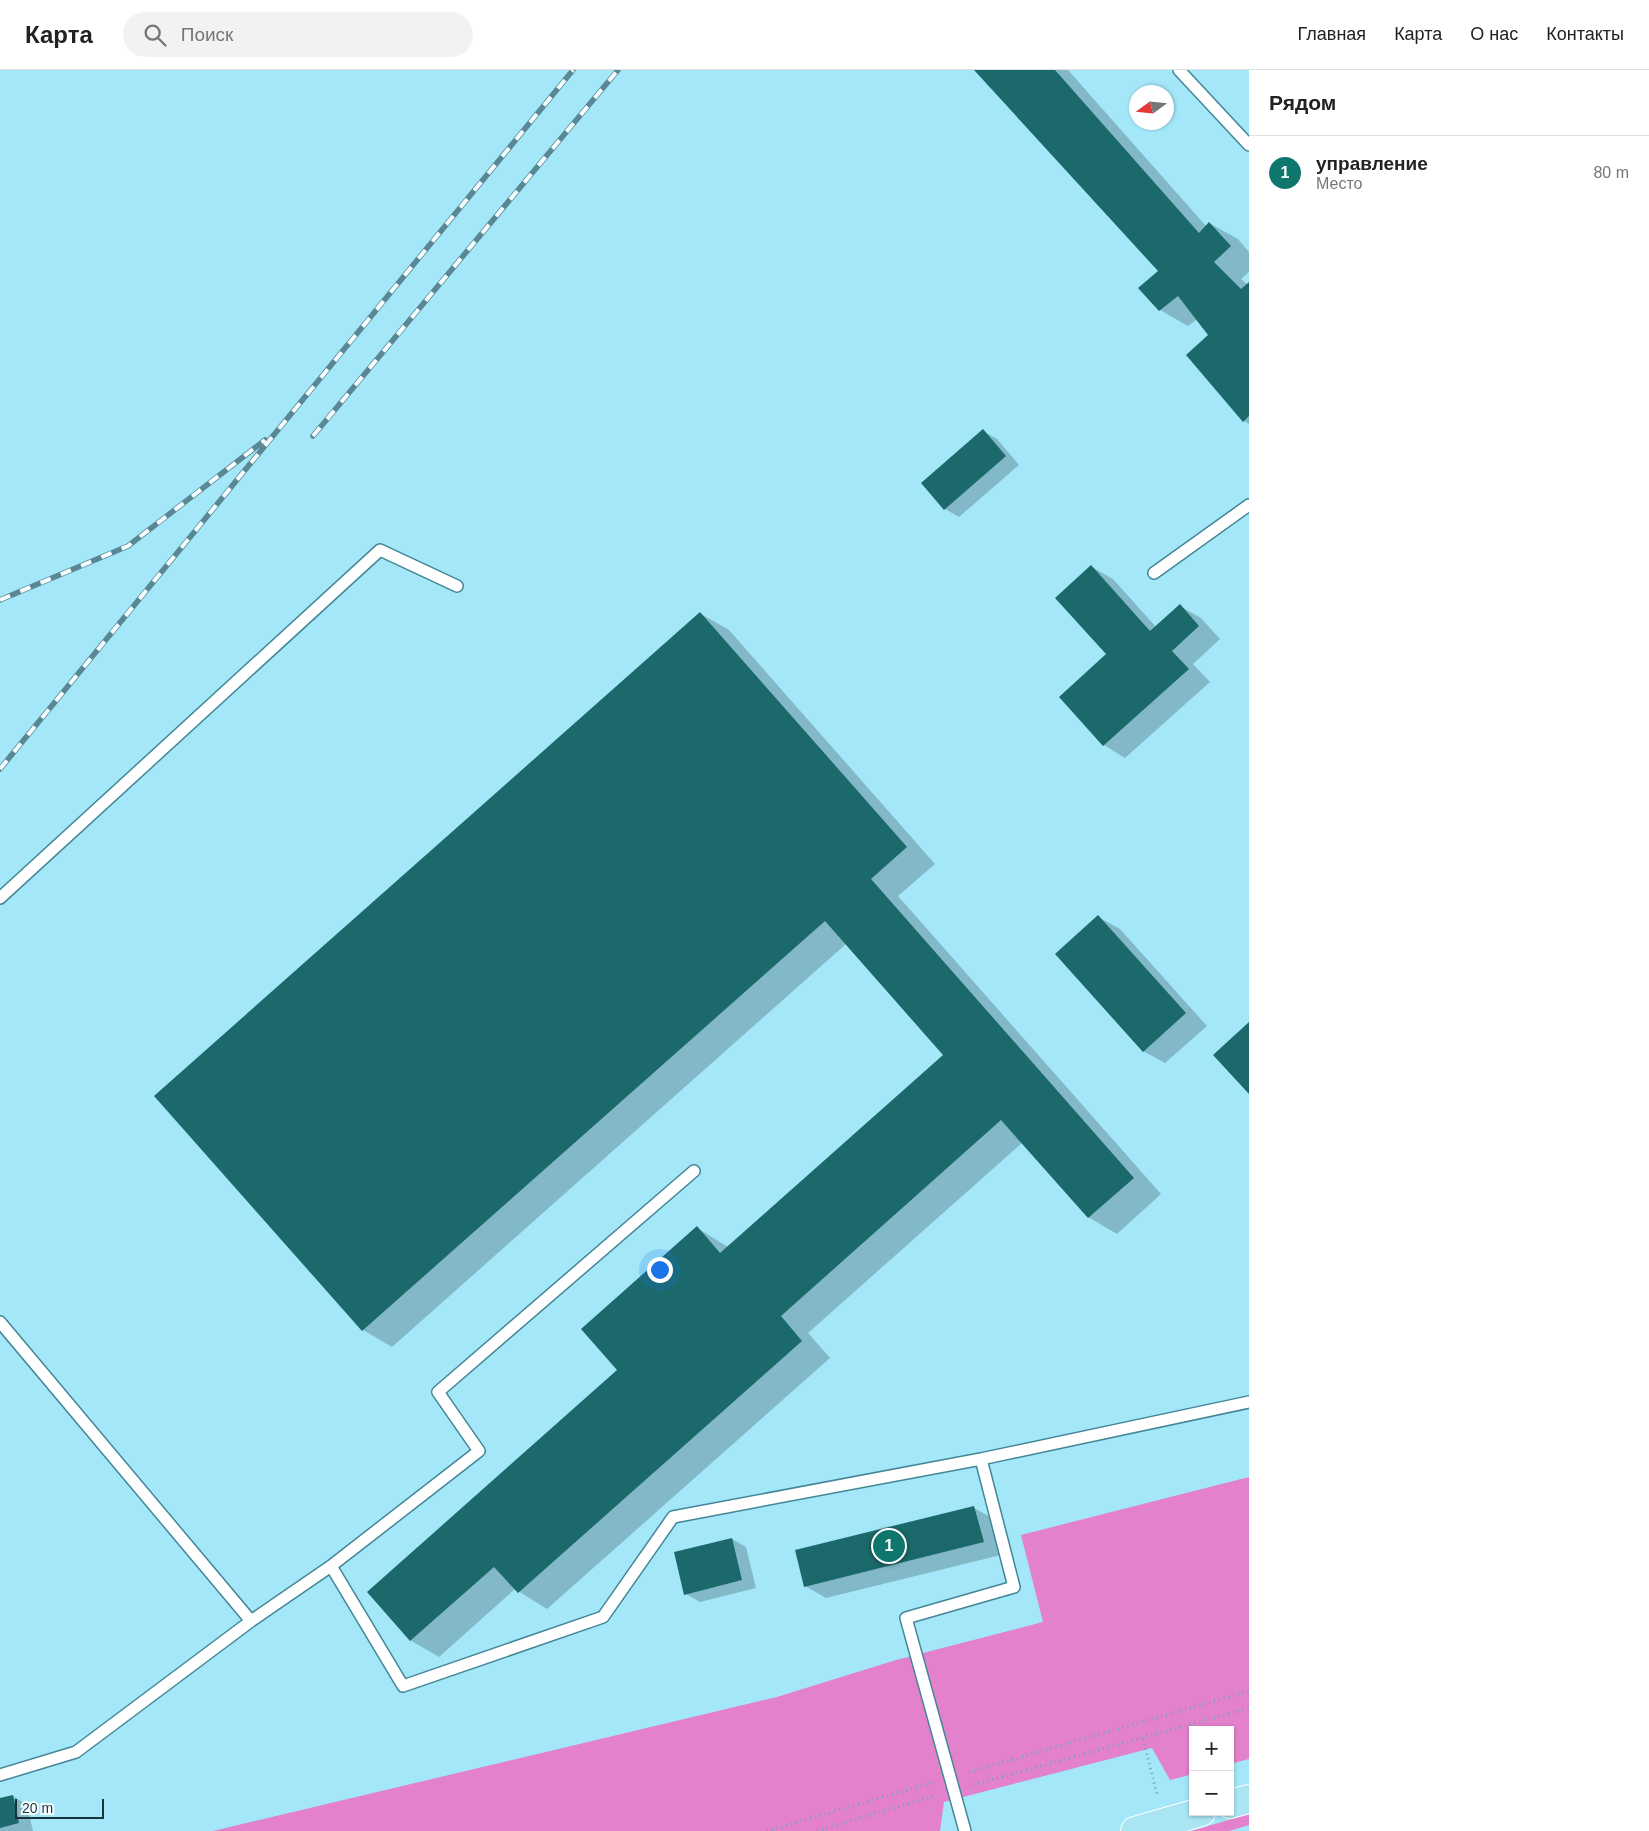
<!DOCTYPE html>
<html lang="ru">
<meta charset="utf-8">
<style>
body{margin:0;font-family:Helvetica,sans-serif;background:#f2f2f2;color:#222}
.controls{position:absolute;right:15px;bottom:15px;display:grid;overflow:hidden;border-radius:0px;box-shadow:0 1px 4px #0004}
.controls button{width:45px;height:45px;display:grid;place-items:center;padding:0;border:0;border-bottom:1px solid #e0e0e0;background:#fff;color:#222;font:25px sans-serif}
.compass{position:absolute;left:1129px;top:15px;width:45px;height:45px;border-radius:50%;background:#fff;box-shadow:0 1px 4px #0004;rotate:255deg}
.scale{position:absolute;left:15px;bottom:12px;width:89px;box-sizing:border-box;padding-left:5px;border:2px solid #18343b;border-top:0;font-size:14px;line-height:18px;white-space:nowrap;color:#18343b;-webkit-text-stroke:4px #f6fdff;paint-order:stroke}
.you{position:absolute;left:659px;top:1199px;width:18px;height:18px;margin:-12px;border:4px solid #fff;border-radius:50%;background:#1a73e8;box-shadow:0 0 0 8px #1a73e833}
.badge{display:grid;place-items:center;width:32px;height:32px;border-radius:50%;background:#0f766e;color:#fff;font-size:16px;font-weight:700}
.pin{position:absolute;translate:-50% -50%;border:2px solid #fff;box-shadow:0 1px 5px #0006}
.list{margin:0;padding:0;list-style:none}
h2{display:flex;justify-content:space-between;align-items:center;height:65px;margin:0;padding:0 20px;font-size:21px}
h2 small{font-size:16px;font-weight:400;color:#767676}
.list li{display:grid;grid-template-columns:32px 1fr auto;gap:15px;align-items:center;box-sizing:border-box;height:75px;padding:0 20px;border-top:1px solid #e0e0e0}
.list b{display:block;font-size:19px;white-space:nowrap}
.list p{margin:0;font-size:16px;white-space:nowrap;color:#767676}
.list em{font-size:16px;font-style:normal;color:#767676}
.icon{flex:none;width:28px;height:28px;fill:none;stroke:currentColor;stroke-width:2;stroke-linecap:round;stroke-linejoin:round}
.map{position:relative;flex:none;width:1249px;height:1761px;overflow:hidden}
header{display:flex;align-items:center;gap:30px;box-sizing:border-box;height:70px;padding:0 25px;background:#fff;border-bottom:1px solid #e0e0e0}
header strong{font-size:24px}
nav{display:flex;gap:28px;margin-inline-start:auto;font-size:18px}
.search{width:350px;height:45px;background:#f2f2f2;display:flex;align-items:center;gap:12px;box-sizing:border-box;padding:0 18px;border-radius:28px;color:#767676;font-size:19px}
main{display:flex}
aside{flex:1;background:#fff}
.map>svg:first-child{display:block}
</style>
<header>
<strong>Карта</strong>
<div class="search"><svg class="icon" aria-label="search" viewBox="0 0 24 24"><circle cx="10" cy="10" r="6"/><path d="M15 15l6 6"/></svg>Поиск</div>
<nav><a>Главная</a><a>Карта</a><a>О нас</a><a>Контакты</a></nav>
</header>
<main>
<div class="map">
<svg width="1249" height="1761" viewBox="0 0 1249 1761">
<rect width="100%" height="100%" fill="#a3e7f9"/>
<!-- green -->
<path fill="#e381cc" d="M1249,1407V1689L1230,1694V1660H1193V1704L1170,1710L1152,1678L944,1732L940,1761H213L777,1627L896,1590L1043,1552L1021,1465Z
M1249,1744V1755L1229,1761H1191Z"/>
<!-- shadow -->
<path fill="#0003" d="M975,0H1068L1206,156L1209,153L1238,169L1249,182V202L1241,209L1248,215L1249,214V354L1244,351L1210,265L1197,249L1188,256L1160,240L1159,201Z
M983,361L997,369L1019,395L959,447L945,439Z
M1092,497L1113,509L1156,557L1180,536L1201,548L1220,569L1193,594L1210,612L1125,688L1104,675L1108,585Z
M701,544L729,560L935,794L898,826L1161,1124L1117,1164L1088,1147L1022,1073L808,1263L830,1288L547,1539L515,1519L439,1587L410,1570L619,1300L697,1158L728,1177L945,985L846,874L392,1277L363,1260L156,1026Z
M1098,847L1120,859L1207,956L1165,993L1143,981Z
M974,1438L996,1450L1005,1484L826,1528L805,1516Z
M732,1469L746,1477L756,1518L700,1532L686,1524Z
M13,1726L27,1735L33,1761H0V1729Z"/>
<!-- building -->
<path fill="#1b696a" d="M974,0H1055L1199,163L1209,152L1231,176L1214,192L1241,219L1249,212V346L1243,352L1186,285L1208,265L1178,226L1159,241L1138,218L1158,201Z
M983,359L1006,386L944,440L921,413Z
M1091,495L1150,561L1180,534L1199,556L1172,581L1189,599L1103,676L1059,627L1106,584L1055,528Z
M700,542L907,777L871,809L1134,1108L1088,1148L1001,1050L781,1246L802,1271L518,1523L494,1497L410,1571L367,1522L617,1300L581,1259L697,1156L720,1183L943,985L825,851L362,1261L154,1026Z
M1098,845L1186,943L1143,982L1055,884Z
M1249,952V1024L1213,985Z
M974,1436L984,1472L804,1517L795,1480Z
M732,1468L742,1510L684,1525L674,1482Z
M13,1725L19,1753L0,1758V1728Z"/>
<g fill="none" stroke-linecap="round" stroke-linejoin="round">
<!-- service casing -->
<g stroke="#438697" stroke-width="14">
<path id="service" d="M1179,0L1249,75
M1154,503L1249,435
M0,828L380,480L457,516
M0,1252L251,1551
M331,1496L403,1616L603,1547L673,1447L981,1389L1249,1332
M0,1705L76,1682L251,1551L331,1496L479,1381L438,1322L694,1101
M965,1761L906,1548L1014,1517L981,1389"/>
</g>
<!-- primary casing -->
<g stroke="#fff" stroke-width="30">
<path id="primary" d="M1230,1734L1249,1729
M1135,1761L1201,1742"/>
</g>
<!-- path -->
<path stroke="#6fa4b2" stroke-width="3" stroke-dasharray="1 4" stroke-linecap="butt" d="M1143,1669L1157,1724
M969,1702L1249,1621
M973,1715L1249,1638
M767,1761L931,1713
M817,1761L934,1726"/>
<!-- service -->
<use href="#service" stroke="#fff" stroke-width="11"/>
<!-- primary -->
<use href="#primary" stroke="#aae5f4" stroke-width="28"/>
<!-- rail casing -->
<g stroke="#598894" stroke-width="5.5">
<path id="rail" d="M313,366L618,0
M0,530L128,476L265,370
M0,699L573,0"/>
</g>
<!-- rail -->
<use href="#rail" stroke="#f6fdff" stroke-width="4" stroke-dasharray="11" stroke-linecap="butt"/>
</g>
</svg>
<div class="controls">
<button>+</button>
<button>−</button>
</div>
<svg class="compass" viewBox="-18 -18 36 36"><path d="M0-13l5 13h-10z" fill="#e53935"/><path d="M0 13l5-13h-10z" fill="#767676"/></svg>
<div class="scale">20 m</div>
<div class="you"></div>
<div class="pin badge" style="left:889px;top:1476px">1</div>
</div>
<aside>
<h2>Рядом<small></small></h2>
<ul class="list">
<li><span class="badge">1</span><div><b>управление</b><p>Место</p></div><em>80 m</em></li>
</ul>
</aside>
</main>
